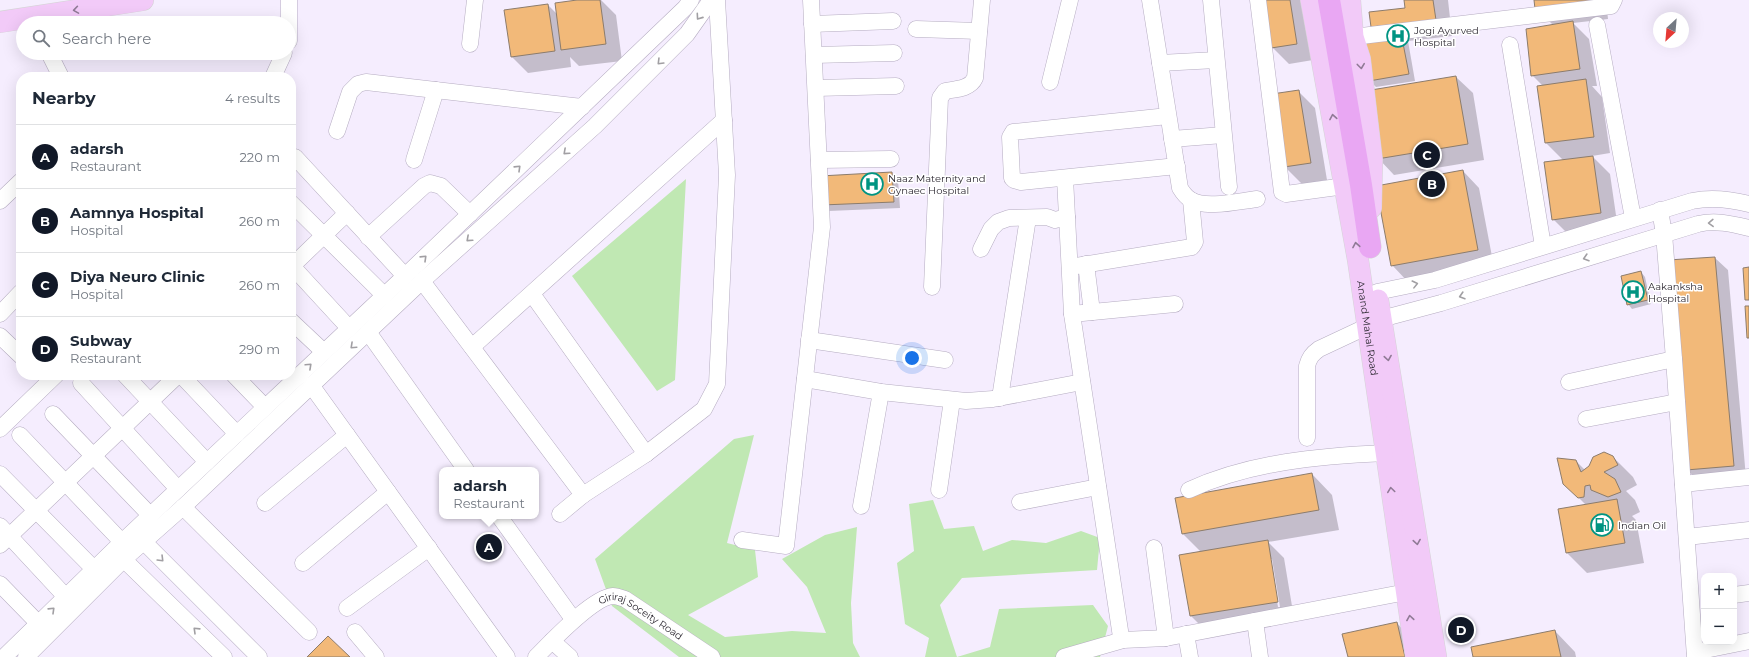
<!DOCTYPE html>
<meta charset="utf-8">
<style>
body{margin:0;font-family:Montserrat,sans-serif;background:#f6f6f7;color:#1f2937}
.controls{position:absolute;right:12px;bottom:12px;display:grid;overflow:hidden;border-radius:8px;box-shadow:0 4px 16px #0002}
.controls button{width:36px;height:36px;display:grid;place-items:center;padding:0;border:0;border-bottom:1px solid #e0e1e3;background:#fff;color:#1f2937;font:20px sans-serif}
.compass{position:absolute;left:1653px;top:12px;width:36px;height:36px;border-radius:50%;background:#fff;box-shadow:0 4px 16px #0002;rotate:206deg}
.you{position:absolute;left:912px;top:358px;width:14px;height:14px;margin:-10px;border:3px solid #fff;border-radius:50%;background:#1a73e8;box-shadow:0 0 0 6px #1a73e833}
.badge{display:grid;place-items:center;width:26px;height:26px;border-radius:50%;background:#111827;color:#fff;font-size:13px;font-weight:700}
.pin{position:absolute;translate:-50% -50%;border:2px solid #fff;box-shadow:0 1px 4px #0006}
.popup{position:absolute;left:439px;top:467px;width:100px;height:52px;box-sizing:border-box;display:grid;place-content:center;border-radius:8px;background:#fff;filter:drop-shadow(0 1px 3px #0005);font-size:13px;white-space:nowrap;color:#747a83}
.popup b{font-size:15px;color:#1f2937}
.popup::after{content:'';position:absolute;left:50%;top:100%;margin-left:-8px;border:8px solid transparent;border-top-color:#fff}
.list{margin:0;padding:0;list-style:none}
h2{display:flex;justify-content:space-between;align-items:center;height:52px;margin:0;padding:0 16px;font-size:17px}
h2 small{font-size:13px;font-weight:400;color:#747a83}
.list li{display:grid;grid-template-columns:26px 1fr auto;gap:12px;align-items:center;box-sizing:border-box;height:64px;padding:0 16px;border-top:1px solid #e0e1e3}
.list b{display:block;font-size:15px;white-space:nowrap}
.list p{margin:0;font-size:13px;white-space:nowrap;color:#747a83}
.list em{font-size:13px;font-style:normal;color:#747a83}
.icon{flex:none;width:22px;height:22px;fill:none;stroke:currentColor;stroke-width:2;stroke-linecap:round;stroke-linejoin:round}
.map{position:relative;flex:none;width:1749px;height:657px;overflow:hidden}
.search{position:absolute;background:#fff;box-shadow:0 4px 16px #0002;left:16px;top:16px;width:280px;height:44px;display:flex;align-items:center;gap:10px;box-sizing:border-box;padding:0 14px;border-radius:22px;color:#747a83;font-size:15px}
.panel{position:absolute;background:#fff;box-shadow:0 4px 16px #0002;left:16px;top:72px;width:280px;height:308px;border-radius:16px}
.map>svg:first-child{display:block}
</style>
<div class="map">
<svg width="1749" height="657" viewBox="0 0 1749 657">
<rect width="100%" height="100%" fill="#f5edfe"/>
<!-- green -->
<path fill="#c0e8b3" d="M686,179L675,380L657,391L572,276Z
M754,435L727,543L755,550L758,577L688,615L725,637L792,631L826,633L807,587L782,559L825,535L857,527L851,603L853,643L860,657H679L612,606L595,559L734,439Z
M933,500L944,529L974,526L983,551L1012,540L1046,543L1081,531L1100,538L1097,570L962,578L940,605L957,657L990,647L999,609L1093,605L1108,626L1100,657H925L929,638L905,624L897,563L914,551L909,504Z"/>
<!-- shadow -->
<path fill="#0003" fill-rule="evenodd" d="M584,0H601L616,15L622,61L579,66L570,57L571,67L528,73L511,56L548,5L557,14Z
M1264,0H1303L1313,60L1289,64L1272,47Z
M1405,0H1448L1452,36L1408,41L1415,81L1376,87L1370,81L1406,9Z
M1535,0H1606L1608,19L1573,23L1589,39L1597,86H1592L1602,97L1610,153L1592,156L1610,174L1618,229L1570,236L1553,219L1564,161L1546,143L1543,86L1532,75L1553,25L1536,8Z
M1456,77L1473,93L1484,160L1394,175L1378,158Z
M1298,91L1315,108L1327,180L1302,184L1285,167Z
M1463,171L1479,188L1494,267L1408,282L1392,265Z
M892,173L898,180L900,208L829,211L823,205Z
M1715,258L1728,270L1746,478L1700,482L1687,470L1669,261Z
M1641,272L1645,277L1651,304L1632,309L1628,304Z
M1613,457L1633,477L1637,485L1626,491L1635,500L1640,512L1632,516L1636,520L1644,563L1587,573L1567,553L1586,505L1564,483L1576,461L1585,470Z
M1312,474L1332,495L1339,530L1268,542L1284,558L1294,618L1208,633L1191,616L1181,555L1201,552L1183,534ZM1270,559H1272L1280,607H1278Z
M1397,623L1405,632L1411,657H1349Z
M1555,631L1575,652L1576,657H1474Z"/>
<!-- building -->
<path fill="#f2b979" stroke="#8c7c6c" d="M577,0H600L606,44L561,50L555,3Z
M1263,0H1290L1297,44L1271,48Z
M1404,0H1433L1436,20L1371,27L1369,12L1405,8Z
M1534,0H1591L1592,3L1535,9Z
M548,4L555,51L511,57L504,10Z
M1573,21L1580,69L1531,76L1526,29Z
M1401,33L1409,74L1369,81L1361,40Z
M1456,76L1468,144L1377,159L1365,91Z
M1586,79L1594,137L1545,143L1537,86Z
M1299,90L1311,163L1284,167L1272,94Z
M1593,156L1601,213L1552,220L1544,162Z
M1463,170L1478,250L1391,266L1376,186Z
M892,172L894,202L822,205L820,176Z
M1715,257L1734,466L1686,470L1668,260Z
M1749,267V300H1745L1743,268Z
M1641,271L1648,300L1627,305L1621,276Z
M1745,306H1749V338H1747Z
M1604,452L1613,456L1618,465L1604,472L1615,479L1621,492L1608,497L1591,490L1590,485L1585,486L1584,497L1578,498L1563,484L1557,458L1576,460L1581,472L1589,466L1593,457Z
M1312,473L1319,510L1182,534L1175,498Z
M1617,499L1625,543L1566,553L1558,509Z
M1268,540L1278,602L1190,616L1179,555Z
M1397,622L1405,657H1348L1342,634Z
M1555,630L1561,657H1473L1471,647Z
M328,636L350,657H307Z"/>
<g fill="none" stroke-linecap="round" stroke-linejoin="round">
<!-- minor casing -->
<g stroke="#b5acc1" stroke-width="17">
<g id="minor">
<path d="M1150,0L1180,188C1183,193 1186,197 1191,200C1206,209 1239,201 1257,199"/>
<path d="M1211,0L1229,187"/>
<path d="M1258,0L1282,192L1286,194L1345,186"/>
<path d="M812,24L893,21"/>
<path d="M1597,25L1633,218"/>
<path d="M916,29L979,31"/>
<path d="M1353,37L1611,6L1614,0"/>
<path d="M289,41V0"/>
<path d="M470,44L475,0"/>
<path d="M1510,45L1543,246"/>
<path d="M49,53L61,77"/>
<path d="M814,55L894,53"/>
<path d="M1160,63L1216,60"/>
<path d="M273,77L284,53"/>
<path d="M1050,82L1070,0"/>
<path d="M816,88L896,86"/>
<path d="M1168,116L1013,132L1010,137L1012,178L1014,180L1021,182L1177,166"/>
<path d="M337,131L350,92L358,84L366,82L582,107"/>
<path d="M1172,139L1223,135"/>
<path d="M295,157L405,276"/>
<path d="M414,160L436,90"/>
<path d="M819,160L891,159"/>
<path d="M1065,178L1072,314L1121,637L1123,640"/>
<path d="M0,201L21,181"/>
<path d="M291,203L384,295"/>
<path d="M1660,210L1664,234L1674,359L1695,657"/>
<path d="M368,237L424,186L430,183L441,186L470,214"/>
<path d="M981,249L991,229L998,222L1009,218L1047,217L1055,220L1067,217"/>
<path d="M1086,264L1092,312"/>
<path d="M291,265L349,328"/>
<path d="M291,267L347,213"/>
<path d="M1070,267L1192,247L1195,242L1191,200"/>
<path d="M422,281L583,495"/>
<path d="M932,287L940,98L945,91C956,89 970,89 975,78L982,0"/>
<path d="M1377,292L1435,280L1692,201C1712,197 1729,199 1749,204"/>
<path d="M532,294L646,454"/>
<path d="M0,314L21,292"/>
<path d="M1072,314L1175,304"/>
<path d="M1381,319L1441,303L1698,224C1716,220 1732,224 1749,228"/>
<path d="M291,321L324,352"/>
<path d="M368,332L466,470"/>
<path d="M0,336L21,356"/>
<path d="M809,340L945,360"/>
<path d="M472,347L724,120"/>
<path d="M125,375L207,462"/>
<path d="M181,375L237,434"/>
<path d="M234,375L265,407"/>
<path d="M805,379L881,392L966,401L993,399L1082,382"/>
<path d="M1569,382L1674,359"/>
<path d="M81,383L178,489"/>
<path d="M311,385L507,657"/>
<path d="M1000,398L1028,218"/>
<path d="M53,414L150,515"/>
<path d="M1586,419L1677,402"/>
<path d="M0,429L56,375"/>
<path d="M20,435L122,542"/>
<path d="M1307,438V366C1309,358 1312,354 1319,349L1368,326"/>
<path d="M0,474L94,569"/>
<path d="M1683,484L1749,477"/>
<path d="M939,490L952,400"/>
<path d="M1189,490C1250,462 1319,456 1386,453"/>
<path d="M1020,502L1098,487"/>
<path d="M265,503L347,435"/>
<path d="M861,506L881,392"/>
<path d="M183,507L309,632"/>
<path d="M560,514L583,495L646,454L704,409L717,384L727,175L717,0"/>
<path d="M499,516L573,619"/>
<path d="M0,526L66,597"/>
<path d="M136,534L259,657"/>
<path d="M1687,537L1749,530"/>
<path d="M742,540L786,546L822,227L811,0"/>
<path d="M0,545L178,375"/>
<path d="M1154,548L1166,638"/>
<path d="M116,552L224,657"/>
<path d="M303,563L388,492"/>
<path d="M0,584L38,623"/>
<path d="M1734,595L1749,593"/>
<path d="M347,608L429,548"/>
<path d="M1255,621L1260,657"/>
<path d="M355,632L376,657"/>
<path d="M1186,634L1190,657"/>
<path d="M552,641L570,657"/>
<path d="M1695,652L1749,641"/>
<path d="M4,657L122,542L405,276L685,8L691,0"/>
<path d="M26,657L123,560L183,507L422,281L595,126L687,34L711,0"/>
<path id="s1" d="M536,657C551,642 593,597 613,596C617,596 622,598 625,599L712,657"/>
<path d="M1064,657L1123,640L1166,638L1417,590"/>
</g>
</g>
<!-- major casing -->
<g stroke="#d5d4d6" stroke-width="22">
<g id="major">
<path id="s2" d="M1311,0L1358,260L1416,657"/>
<path d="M1350,0L1353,37L1360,59L1372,160L1371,208"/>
<path d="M0,22L143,0"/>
<path d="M1378,300L1436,657"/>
</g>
</g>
<!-- highway casing -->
<g stroke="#d5d4d6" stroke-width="23">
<path id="highway" d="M1329,0L1361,185L1370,247"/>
</g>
<!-- minor -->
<use href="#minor" stroke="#fff" stroke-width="16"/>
<!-- major -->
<use href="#major" stroke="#f2caf8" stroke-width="21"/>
<!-- highway -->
<use href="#highway" stroke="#e9a7f3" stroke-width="22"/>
</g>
<!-- one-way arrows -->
<defs><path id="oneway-chevron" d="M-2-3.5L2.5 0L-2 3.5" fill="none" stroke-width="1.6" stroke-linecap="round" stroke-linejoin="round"/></defs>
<g stroke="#907a96">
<use href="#oneway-chevron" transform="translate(76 10) rotate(171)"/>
<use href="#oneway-chevron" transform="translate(1361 66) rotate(83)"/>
<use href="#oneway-chevron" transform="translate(1333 117) rotate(-100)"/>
<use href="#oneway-chevron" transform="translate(1356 245) rotate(-100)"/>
<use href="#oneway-chevron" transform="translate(1388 358) rotate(81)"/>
<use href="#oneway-chevron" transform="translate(1391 490) rotate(-98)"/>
<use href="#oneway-chevron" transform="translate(1417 542) rotate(81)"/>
<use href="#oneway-chevron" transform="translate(1410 618) rotate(-99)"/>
</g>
<g stroke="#a19fa3">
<use href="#oneway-chevron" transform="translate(699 17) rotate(125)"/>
<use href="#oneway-chevron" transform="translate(660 62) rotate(135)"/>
<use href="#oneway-chevron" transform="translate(566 152) rotate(138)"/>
<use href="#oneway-chevron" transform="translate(518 168) rotate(-44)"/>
<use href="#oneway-chevron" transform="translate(1711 223) rotate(178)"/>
<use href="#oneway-chevron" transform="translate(469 239) rotate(138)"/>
<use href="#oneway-chevron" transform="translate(424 258) rotate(-44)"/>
<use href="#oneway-chevron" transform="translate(1586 258) rotate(163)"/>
<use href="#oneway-chevron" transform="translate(1415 284) rotate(-14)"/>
<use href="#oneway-chevron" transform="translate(1462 296) rotate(163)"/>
<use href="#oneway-chevron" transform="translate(353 346) rotate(137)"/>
<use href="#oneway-chevron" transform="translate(309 366) rotate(-43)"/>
<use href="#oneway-chevron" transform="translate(161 559) rotate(45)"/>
<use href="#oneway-chevron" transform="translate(52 610) rotate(-44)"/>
<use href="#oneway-chevron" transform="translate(196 630) rotate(-136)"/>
</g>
<!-- icons -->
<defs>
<g id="hospital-ring" transform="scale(1.15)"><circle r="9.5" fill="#fff" stroke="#009482" stroke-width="1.5"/><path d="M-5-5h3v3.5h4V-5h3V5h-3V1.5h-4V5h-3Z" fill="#009482"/></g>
<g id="fuel-ring" transform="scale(1.15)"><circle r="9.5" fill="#fff" stroke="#009482" stroke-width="1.5"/><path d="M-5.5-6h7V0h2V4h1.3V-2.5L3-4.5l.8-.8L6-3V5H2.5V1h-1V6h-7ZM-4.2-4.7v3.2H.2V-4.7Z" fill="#009482"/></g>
</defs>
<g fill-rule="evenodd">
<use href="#hospital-ring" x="1398" y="36"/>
<use href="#hospital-ring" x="872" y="184"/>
<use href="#hospital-ring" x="1633" y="292"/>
<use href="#fuel-ring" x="1602" y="525"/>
</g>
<g text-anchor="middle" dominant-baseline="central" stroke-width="3" stroke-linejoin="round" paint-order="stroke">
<!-- poi labels -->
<g font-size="10" fill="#2e2a33" stroke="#fff" text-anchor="start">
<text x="1414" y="30">Jogi Ayurved<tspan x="1414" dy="12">Hospital</tspan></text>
<text x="888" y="178">Naaz Maternity and<tspan x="888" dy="12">Gynaec Hospital</tspan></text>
<text x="1648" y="286">Aakanksha<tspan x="1648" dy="12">Hospital</tspan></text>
<text x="1618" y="525">Indian Oil</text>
</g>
<!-- street labels -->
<g font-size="10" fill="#2e2a33" stroke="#fff">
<text stroke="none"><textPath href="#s2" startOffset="333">Anand Mahal Road</textPath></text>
<text stroke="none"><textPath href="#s1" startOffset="132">Giriraj Soceity Road</textPath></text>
</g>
</g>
</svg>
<div class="controls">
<button>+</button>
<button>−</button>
</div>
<svg class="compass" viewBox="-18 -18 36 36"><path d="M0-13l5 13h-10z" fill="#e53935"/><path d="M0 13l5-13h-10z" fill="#747a83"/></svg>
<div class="you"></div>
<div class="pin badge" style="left:489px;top:547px">A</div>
<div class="popup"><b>adarsh</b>Restaurant</div>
<div class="pin badge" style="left:1432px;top:184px">B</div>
<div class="pin badge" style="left:1427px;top:155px">C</div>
<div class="pin badge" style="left:1461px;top:630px">D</div>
<div class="search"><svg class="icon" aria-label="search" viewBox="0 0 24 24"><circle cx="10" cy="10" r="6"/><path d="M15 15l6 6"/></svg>Search here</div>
<section class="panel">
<h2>Nearby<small>4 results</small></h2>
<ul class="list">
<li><span class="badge">A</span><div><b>adarsh</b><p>Restaurant</p></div><em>220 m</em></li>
<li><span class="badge">B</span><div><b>Aamnya Hospital</b><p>Hospital</p></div><em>260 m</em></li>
<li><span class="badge">C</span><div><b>Diya Neuro Clinic</b><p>Hospital</p></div><em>260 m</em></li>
<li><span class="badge">D</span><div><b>Subway</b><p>Restaurant</p></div><em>290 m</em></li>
</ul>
</section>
</div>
